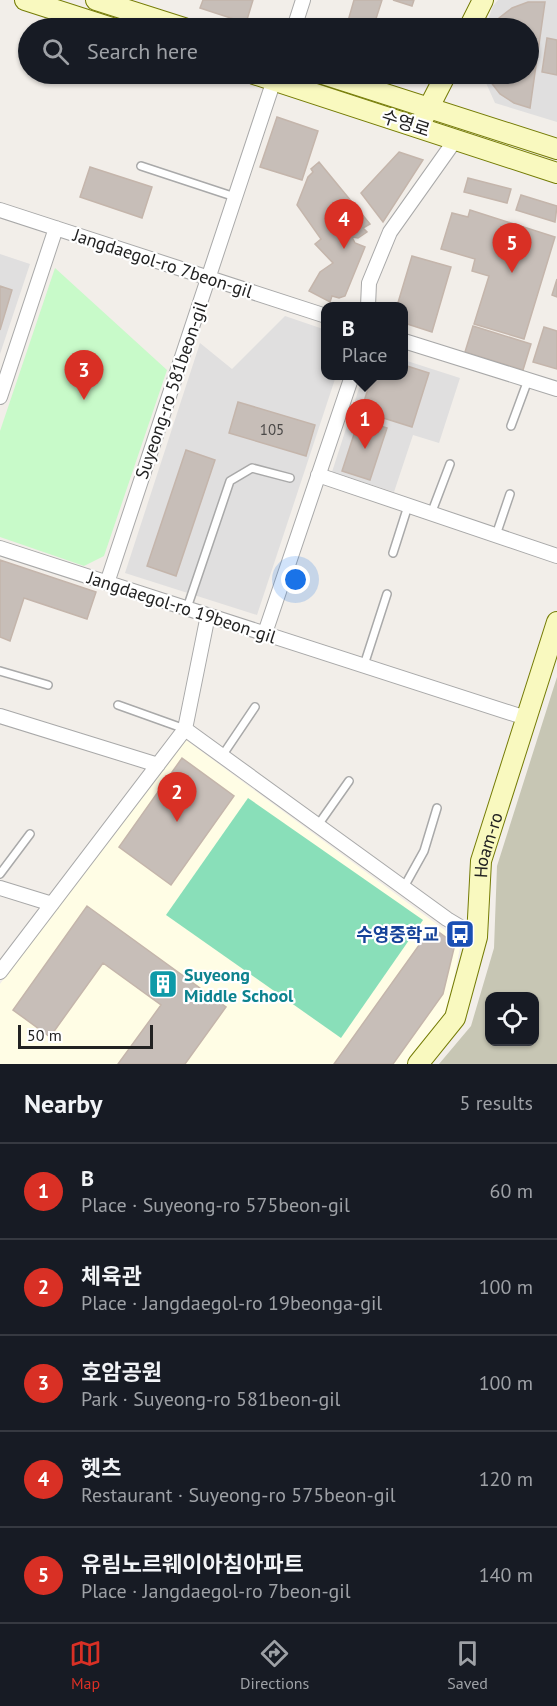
<!DOCTYPE html>
<meta charset="utf-8">
<style>
body{margin:0;font-family:"PT Sans","Noto Sans KR",sans-serif;background:#242831;color:#f1f3f6}
.controls{position:absolute;right:18px;bottom:18px;display:grid;overflow:hidden;border-radius:12px;box-shadow:0 2px 4px #0004}
.controls button{width:54px;height:54px;display:grid;place-items:center;padding:0;border:0;border-bottom:2px solid #363941;background:#171b24;color:#f1f3f6;font:30px sans-serif}
.scale{position:absolute;left:18px;bottom:15px;width:135px;box-sizing:border-box;padding-left:6px;border:3px solid #222;border-top:0;font-size:16px;line-height:21px;white-space:nowrap;color:#222;-webkit-text-stroke:4px #fff;paint-order:stroke}
.you{position:absolute;left:296px;top:580px;width:21px;height:21px;margin:-15px;border:4px solid #fff;border-radius:50%;background:#1a73e8;box-shadow:0 0 0 9px #1a73e833}
.badge{display:grid;place-items:center;width:39px;height:39px;border-radius:50%;background:#d93025;color:#fff;font-size:20px;font-weight:700}
.pin{position:absolute;translate:-50% -50px;filter:drop-shadow(0 2px 3px #0008)}
.pin::after{content:'';position:absolute;top:32px;width:21px;height:18px;background:inherit;clip-path:polygon(0 0,100% 0,50% 100%)}
.popup{position:absolute;left:321px;top:302px;width:87px;height:78px;box-sizing:border-box;display:grid;place-content:center;border-radius:12px;background:#171b24;filter:drop-shadow(0 2px 4px #0005);font-size:20px;white-space:nowrap;color:#9ea1a6}
.popup b{font-size:22px;color:#f1f3f6}
.popup::after{content:'';position:absolute;left:50%;top:100%;margin-left:-12px;border:12px solid transparent;border-top-color:#171b24}
.list{margin:0;padding:0;list-style:none}
h2{display:flex;justify-content:space-between;align-items:center;height:78px;margin:0;padding:0 24px;font-size:26px}
h2 small{font-size:20px;font-weight:400;color:#9ea1a6}
.list li{display:grid;grid-template-columns:39px 1fr auto;gap:18px;align-items:center;box-sizing:border-box;height:96px;padding:0 24px;border-top:2px solid #363941}
.list b{display:block;font-size:22px;white-space:nowrap}
.list p{margin:0;font-size:20px;white-space:nowrap;color:#9ea1a6}
.list em{font-size:20px;font-style:normal;color:#9ea1a6}
.icon{flex:none;width:33px;height:33px;fill:none;stroke:currentColor;stroke-width:2;stroke-linecap:round;stroke-linejoin:round}
.map{position:relative;flex:none;width:557px;height:1064px;overflow:hidden}
.search{position:absolute;background:#171b24;box-shadow:0 2px 4px #0004;left:18px;right:18px;top:18px;height:66px;display:flex;align-items:center;gap:15px;box-sizing:border-box;padding:0 21px;border-radius:33px;color:#9ea1a6;font-size:22px}
.sheet{height:558px;background:#171b24}
nav{display:flex;justify-content:space-around;align-items:center;box-sizing:border-box;height:84px;border-top:2px solid #363941;background:#171b24;font-size:16px;color:#9ea1a6}
nav a{display:grid;justify-items:center;gap:3px}
nav .on{color:#d93025}
.map>svg:first-child{display:block}
</style>
<div class="map">
<svg width="557" height="1064" viewBox="0 0 557 1064">
<rect width="100%" height="100%" fill="#f2eee9"/>
<!-- residential -->
<path fill="#e0dfdf" d="M498,0H557V122L495,103L482,74H528V28H485L493,6Z
M0,254L30,264L0,354Z
M285,316L326,330V376H336L257,615L125,573L200,343L232,369Z
M404,360L460,378L439,443L413,435L394,492L332,472L363,376H404Z"/>
<!-- education -->
<path fill="#fffde5" d="M186,740L461,942L447,1016L411,1064H0V984Z"/>
<!-- construction -->
<path fill="#c7c6b4" fill-rule="evenodd" d="M557,677V1064H439L471,1026L494,948L497,866ZM490,996H534V1042H490Z"/>
<!-- park -->
<path fill="#c8fac9" d="M55,268L167,370L104,556L84,566L0,537V431Z"/>
<!-- pitch -->
<path fill="#89dfb9" d="M248,798L423,920L341,1038L166,915Z"/>
<!-- building -->
<path fill="#c7beb8" stroke="#c4b5ab" stroke-width="1.5" d="M203,0H253L246,23L200,8Z
M354,0H382L373,28H346Z
M393,0H414L412,6Z
M528,2H545L530,108L514,103L500,94L490,81L487,74H528V28H491L499,18L512,8Z
M547,38L557,40V75L542,72Z
M277,117L318,131L302,180L260,167Z
M399,152L423,160L383,222L361,193Z
M319,162L370,224L363,228L367,232L358,238L352,237L355,243L365,247L345,296L339,298L332,296L330,302L309,291L320,272L333,263L315,244L321,239L297,205L308,177L313,172L311,169Z
M90,167L152,187L142,218L80,197Z
M468,178L511,189L507,203L464,192Z
M521,195L557,206L555,222L516,210Z
M470,210L555,237L524,339L474,324L489,276L472,271L475,259L441,249L452,213L468,217Z
M412,256L451,267L432,332L404,323V306H397Z
M557,279V297L552,295Z
M0,286L12,290L0,330Z
M473,326L531,344L523,370L465,352Z
M544,327L557,331V369L533,362Z
M404,365L429,373L412,427L361,411L372,376H404Z
M238,402L315,425L306,456L229,433Z
M359,419L387,428L370,480L342,471Z
M186,450L215,460L176,576L147,566Z
M0,560L96,592L87,619L24,598L10,641L0,637Z
M182,758L234,796L171,885L119,847Z
M87,906L226,1007L185,1064H118L161,1005L103,963L50,1037L13,1010Z
M432,927L455,944L443,994L393,1064H334Z"/>
<g fill="none" stroke-linecap="round" stroke-linejoin="round">
<!-- lane casing -->
<g stroke="#a9a9a9" stroke-width="10">
<path id="lane" d="M141,166L235,197
M511,426L528,380
M431,514L450,464
M496,535L510,494
M393,553L408,506
M187,608L230,481L252,468L290,478
M364,665L387,594
M0,671L48,685
M118,705L185,729
M222,756L255,707
M318,825L349,781
M0,874L30,834
M404,887L424,851L437,808"/>
</g>
<!-- street casing -->
<g stroke="#a9a9a9" stroke-width="16">
<path id="street" d="M294,28L303,0
M0,210L326,316
M368,306L369,283L390,232L456,139
M404,341L557,389
M0,397L56,228
M318,475L557,556
M0,548L526,718
M107,583L274,80
M265,633L352,376
M0,716L158,765
M185,729L447,919L477,937
M0,888L52,904
M0,972L185,729L208,615"/>
</g>
<!-- secondary casing -->
<g stroke="#757c06" stroke-width="22">
<g id="secondary">
<path d="M25,0L112,28"/>
<path d="M96,0L184,28"/>
<path d="M469,28L483,0"/>
<path d="M254,74L557,173"/>
<path d="M323,74L557,149"/>
<path d="M423,119L446,74"/>
<path id="s1" d="M418,1064L455,1018L477,937L481,861L557,622"/>
</g>
</g>
<!-- lane -->
<use href="#lane" stroke="#fff" stroke-width="7"/>
<!-- street -->
<use href="#street" stroke="#fff" stroke-width="14"/>
<!-- secondary -->
<use href="#secondary" stroke="#f9f9bf" stroke-width="20"/>
</g>
<!-- icons -->
<defs>
<g id="bus-square" transform="scale(1.5)"><rect x="-9" y="-9" width="18" height="18" rx="4" fill="#1a4fb4" stroke="#fff"/><path d="M-5-6H5V4H4V6H2V4H-2V6H-4V4H-5ZM-3.5-4V0h7V-4ZM-3.5 1.2v1.5H-2V1.2ZM2 1.2v1.5H3.5V1.2Z" fill="#fff"/></g>
<g id="building-square" transform="scale(1.5)"><rect x="-9" y="-9" width="18" height="18" rx="4" fill="#0f9aa8" stroke="#fff"/><path d="M-4-6H4V6H1V3H-1V6H-4ZM-2.5-4.3h1.7v1.8h-1.7ZM.8-4.3h1.7v1.8H.8ZM-2.5-1h1.7V.8h-1.7ZM.8-1h1.7V.8H.8Z" fill="#fff"/></g>
</defs>
<g fill-rule="evenodd">
<use href="#bus-square" x="460" y="934"/>
<use href="#building-square" x="163" y="984"/>
</g>
<g text-anchor="middle" dominant-baseline="central" stroke-width="4.5" stroke-linejoin="round" paint-order="stroke">
<!-- number labels -->
<g font-size="15" fill="#4b4948">
<text x="272" y="429">105</text>
</g>
<!-- street labels -->
<g font-size="18" fill="#222" stroke="#fff">
<text transform="translate(406 123) rotate(18)">수영로</text>
<text transform="translate(163 263) rotate(18)">Jangdaegol-ro 7beon-gil</text>
<text transform="translate(171 390) rotate(-71)">Suyeong-ro 581beon-gil</text>
<text transform="translate(182 607) rotate(18)">Jangdaegol-ro 19beon-gil</text>
<text stroke="none"><textPath href="#s1" startOffset="236">Hoam-ro</textPath></text>
</g>
<!-- transit labels -->
<g font-size="18" font-weight="bold" fill="#164399" stroke="#fff" text-anchor="end">
<text x="439" y="934">수영중학교</text>
</g>
<!-- culture labels -->
<g font-size="18" font-weight="bold" fill="#0d838f" stroke="#fff" text-anchor="start">
<text x="184" y="974">Suyeong<tspan x="184" dy="21">Middle School</tspan></text>
</g>
</g>
</svg>
<div class="controls">
<button><svg class="icon" aria-label="locate" viewBox="0 0 24 24"><circle cx="12" cy="12" r="6"/><path d="M12 2v4M12 18v4M2 12h4M18 12h4"/></svg></button>
</div>
<div class="scale">50 m</div>
<div class="you"></div>
<div class="pin badge" style="left:365px;top:449px">1</div>
<div class="popup"><b>B</b>Place</div>
<div class="pin badge" style="left:177px;top:822px">2</div>
<div class="pin badge" style="left:84px;top:400px">3</div>
<div class="pin badge" style="left:344px;top:249px">4</div>
<div class="pin badge" style="left:512px;top:273px">5</div>
<div class="search"><svg class="icon" aria-label="search" viewBox="0 0 24 24"><circle cx="10" cy="10" r="6"/><path d="M15 15l6 6"/></svg>Search here</div>
</div>
<section class="sheet">
<h2>Nearby<small>5 results</small></h2>
<ul class="list">
<li><span class="badge">1</span><div><b>B</b><p>Place · Suyeong-ro 575beon-gil</p></div><em>60 m</em></li>
<li><span class="badge">2</span><div><b>체육관</b><p>Place · Jangdaegol-ro 19beonga-gil</p></div><em>100 m</em></li>
<li><span class="badge">3</span><div><b>호암공원</b><p>Park · Suyeong-ro 581beon-gil</p></div><em>100 m</em></li>
<li><span class="badge">4</span><div><b>헷츠</b><p>Restaurant · Suyeong-ro 575beon-gil</p></div><em>120 m</em></li>
<li><span class="badge">5</span><div><b>유림노르웨이아침아파트</b><p>Place · Jangdaegol-ro 7beon-gil</p></div><em>140 m</em></li>
</ul>
</section>
<nav>
<a class="on"><svg class="icon" aria-label="map" viewBox="0 0 24 24"><path d="M3 6l6-2 6 2 6-2v14l-6 2-6-2-6 2zM9 4v14M15 6v14"/></svg>Map</a>
<a><svg class="icon" aria-label="directions" viewBox="0 0 24 24"><path d="M12 3l9 9-9 9-9-9zM9 14v-3h6M13 9l2 2-2 2"/></svg>Directions</a>
<a><svg class="icon" aria-label="saved" viewBox="0 0 24 24"><path d="M7 4h10v16l-5-4-5 4z"/></svg>Saved</a>
</nav>
